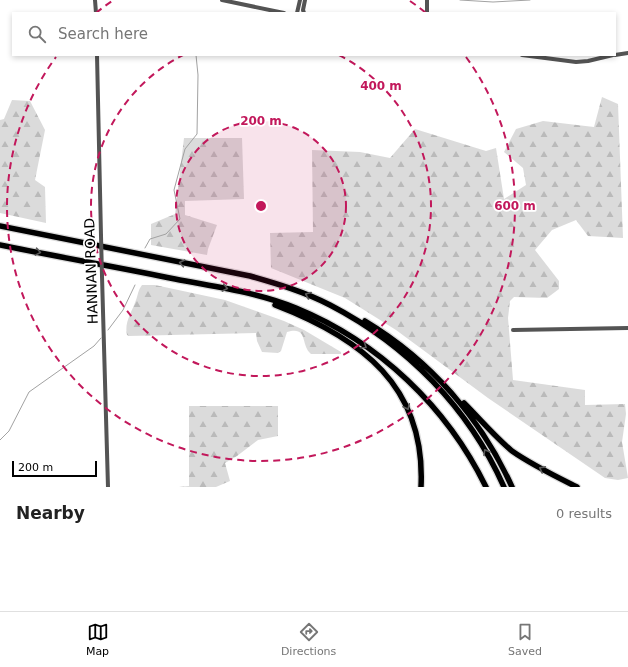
<!DOCTYPE html>
<style>
body{margin:0;font-family:"DejaVu Sans",sans-serif;background:#f6f6f6;color:#222}
.scale{position:absolute;left:12px;bottom:10px;width:85px;box-sizing:border-box;padding-left:4px;border:2px solid #000;border-top:0;font-size:11px;line-height:14px;white-space:nowrap;color:#000;-webkit-text-stroke:3px #fff;paint-order:stroke}
.list{margin:0;padding:0;list-style:none}
h2{display:flex;justify-content:space-between;align-items:center;height:52px;margin:0;padding:0 16px;font-size:17px}
h2 small{font-size:13px;font-weight:400;color:#767676}
.icon{flex:none;width:22px;height:22px;fill:none;stroke:currentColor;stroke-width:2;stroke-linecap:round;stroke-linejoin:round}
.map{position:relative;flex:none;width:628px;height:487px;overflow:hidden}
.search{position:absolute;background:#fff;box-shadow:0 2px 6px #0003;left:12px;right:12px;top:12px;height:44px;display:flex;align-items:center;gap:10px;box-sizing:border-box;padding:0 14px;border-radius:0px;color:#767676;font-size:15px}
.sheet{height:124px;background:#fff}
nav{display:flex;justify-content:space-around;align-items:center;box-sizing:border-box;height:56px;border-top:1px solid #e0e0e0;background:#fff;font-size:11px;color:#767676}
nav a{display:grid;justify-items:center;gap:2px}
nav .on{color:#000}
.map>svg:first-child{display:block}
</style>
<div class="map">
<svg width="628" height="487" viewBox="0 0 628 487">
<defs>
<pattern id="forest-firs" width="22" height="20" patternUnits="userSpaceOnUse"><rect width="22" height="20" fill="#dbdbdb"/><path d="M5 1l3.5 6h-7zM16 11l3.5 6h-7z" fill="#bababa"/></pattern>
</defs>
<rect width="100%" height="100%" fill="#fff"/>
<!-- forest -->
<path fill="url(#forest-firs)" d="M602,97L618,104L623,238L588,236L576,220L552,230L535,250L559,281V289L547,298L514,297L510,301L508,318L513,380L585,390V405L625,404L626,414L622,442L628,478L618,480L605,478L488,398L396,330L345,298L271,268L270,233L313,232L312,150L360,152L390,158L415,129L486,151L496,148L504,199L526,185L523,168L504,152L516,129L543,121L594,127Z
M12,100L30,101L45,130L35,180L45,187L46,223L0,213V120L4,119Z
M184,138H242L244,199L185,201V215L217,225L208,249L207,255L151,245V224L175,214Z
M142,285H155L225,300L284,321L304,330L341,352V354H311C300,345 309,326 287,332L281,351L278,353L262,352L257,341L256,333L129,336L127,335C124,322 132,312 136,300C138,295 138,290 142,285Z
M189,406H278V436L258,440L237,456L225,463L230,481L216,487H179L189,486Z"/>
<g fill="none" stroke-linecap="round" stroke-linejoin="round">
<!-- stream -->
<path stroke="#a2a2a2" stroke-width="1" d="M460,0L493,2L530,0
M145,248L150,239L166,234L180,219L174,190L185,149L197,134L198,75L196,55
M108,330L123,310L135,285
M0,440L9,431L29,392L94,346L101,338"/>
<!-- highway casing -->
<g stroke="#dbdbdb" stroke-width="8">
<path id="highway" d="M0,226L250,276C278,284 305,292 330,305C407,345 469,408 504,487
M0,245C58,257 117,267 175,279C216,287 257,292 296,308C379,342 447,407 486,487
M275,305C361,338 426,386 421,487
M365,321C430,360 481,418 512,487
M464,403C480,419 495,437 512,451C532,465 555,476 577,487"/>
</g>
<!-- minor -->
<path stroke="#545454" stroke-width="4" d="M95,0L96,13
M222,0L284,13
M427,0V13
M297,13L300,0
M304,13L303,10L305,0
M97,55L101,236
M522,55L576,62L588,61L613,55
M615,55L628,53
M102,276L108,487
M513,330L628,328"/>
<!-- highway -->
<use href="#highway" stroke="#000" stroke-width="5.5"/>
<!-- minor-bridge -->
<path stroke="#545454" stroke-width="4" d="M101,236L102,276"/>
</g>
<!-- one-way arrows -->
<defs><path id="oneway-chevron" d="M-2-3.5L2.5 0L-2 3.5" fill="none" stroke-width="1.6" stroke-linecap="round" stroke-linejoin="round"/></defs>
<g stroke="#595959">
<use href="#oneway-chevron" transform="translate(38 252) rotate(10)"/>
<use href="#oneway-chevron" transform="translate(182 263) rotate(-169)"/>
<use href="#oneway-chevron" transform="translate(225 288) rotate(11)"/>
<use href="#oneway-chevron" transform="translate(308 295) rotate(-157)"/>
<use href="#oneway-chevron" transform="translate(364 346) rotate(35)"/>
<use href="#oneway-chevron" transform="translate(407 407) rotate(65)"/>
<use href="#oneway-chevron" transform="translate(486 452) rotate(-120)"/>
<use href="#oneway-chevron" transform="translate(542 469) rotate(-152)"/>
</g>
<!-- distance rings -->
<circle cx="261" cy="206" r="85" fill="#c2185b" fill-opacity=".12"/>
<g fill="none" stroke="#c2185b" stroke-width="2" stroke-dasharray="7 5">
<circle cx="261" cy="206" r="85"/>
<path d="M339 55A170 170 0 1 1 183 55"/>
<path d="M96 13A254 254 0 0 1 112 1M410 1A254 254 0 0 1 426 13M466 57A254 254 0 1 1 56 57"/>
</g>
<g text-anchor="middle" dominant-baseline="central" stroke-width="3.5" stroke-linejoin="round" paint-order="stroke">
<!-- street labels -->
<g font-size="14" fill="#000" stroke="#fff">
<text transform="translate(91 271) rotate(-92)">HANNAN ROAD</text>
</g>
</g>
<circle cx="261" cy="206" r="6" fill="#c2185b" stroke="#fff" stroke-width="2"/>
<g font-size="12" text-anchor="middle" font-weight="bold" fill="#c2185b" stroke="#fff" stroke-width="3.5" stroke-linejoin="round" paint-order="stroke">
<text x="381" y="90">400 m</text>
<text x="261" y="125">200 m</text>
<text x="515" y="210">600 m</text>
</g>
</svg>
<div class="scale">200 m</div>
<div class="search"><svg class="icon" aria-label="search" viewBox="0 0 24 24"><circle cx="10" cy="10" r="6"/><path d="M15 15l6 6"/></svg>Search here</div>
</div>
<section class="sheet">
<h2>Nearby<small>0 results</small></h2>
<ul class="list">
</ul>
</section>
<nav>
<a class="on"><svg class="icon" aria-label="map" viewBox="0 0 24 24"><path d="M3 6l6-2 6 2 6-2v14l-6 2-6-2-6 2zM9 4v14M15 6v14"/></svg>Map</a>
<a><svg class="icon" aria-label="directions" viewBox="0 0 24 24"><path d="M12 3l9 9-9 9-9-9zM9 14v-3h6M13 9l2 2-2 2"/></svg>Directions</a>
<a><svg class="icon" aria-label="saved" viewBox="0 0 24 24"><path d="M7 4h10v16l-5-4-5 4z"/></svg>Saved</a>
</nav>
